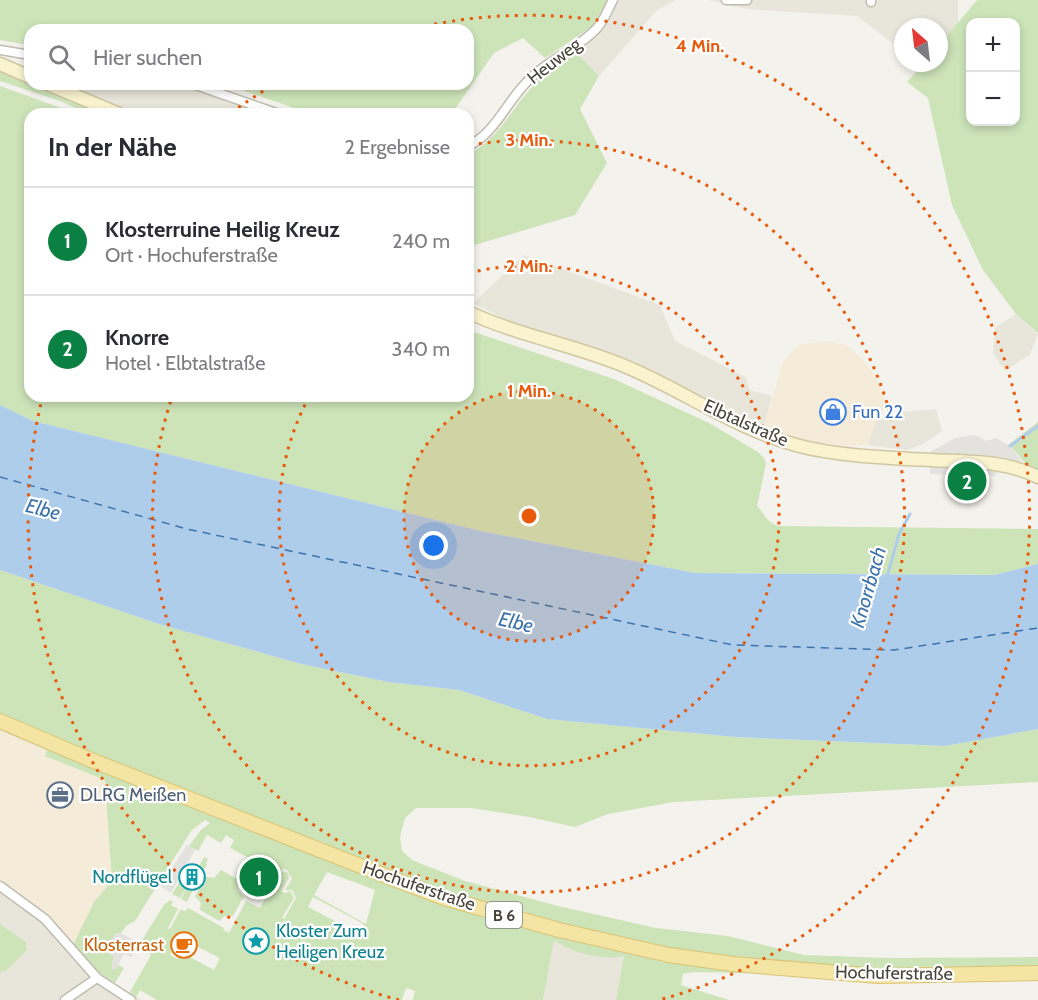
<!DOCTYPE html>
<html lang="de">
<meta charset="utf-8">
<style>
body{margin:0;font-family:Cabin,sans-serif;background:#f2f2f3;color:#2b2b33}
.controls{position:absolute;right:18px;top:18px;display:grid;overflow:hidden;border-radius:12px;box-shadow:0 3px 9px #0003}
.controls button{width:54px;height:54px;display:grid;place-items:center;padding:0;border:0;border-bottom:2px solid #e1e1e2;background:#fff;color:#2b2b33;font:30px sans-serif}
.compass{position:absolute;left:894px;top:18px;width:54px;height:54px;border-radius:50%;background:#fff;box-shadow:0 3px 9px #0003;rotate:332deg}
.you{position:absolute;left:434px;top:546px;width:21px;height:21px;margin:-15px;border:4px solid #fff;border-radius:50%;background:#1a73e8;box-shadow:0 0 0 9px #1a73e833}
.badge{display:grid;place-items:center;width:39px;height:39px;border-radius:50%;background:#0b8043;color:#fff;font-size:20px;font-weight:700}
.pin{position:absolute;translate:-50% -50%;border:3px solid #fff;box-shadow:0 2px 6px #0006}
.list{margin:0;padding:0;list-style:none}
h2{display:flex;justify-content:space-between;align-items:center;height:78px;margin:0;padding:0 24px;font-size:26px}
h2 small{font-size:20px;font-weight:400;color:#7c7c81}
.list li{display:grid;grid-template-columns:39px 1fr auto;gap:18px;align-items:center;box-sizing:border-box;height:108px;padding:0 24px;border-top:2px solid #e1e1e2}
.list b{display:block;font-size:22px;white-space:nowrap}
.list p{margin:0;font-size:20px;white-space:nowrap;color:#7c7c81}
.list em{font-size:20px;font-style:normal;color:#7c7c81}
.icon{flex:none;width:33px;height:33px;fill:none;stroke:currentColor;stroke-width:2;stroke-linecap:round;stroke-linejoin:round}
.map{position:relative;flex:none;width:1038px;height:1000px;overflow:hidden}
.search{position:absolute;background:#fff;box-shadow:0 3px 9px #0003;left:24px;top:24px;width:450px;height:66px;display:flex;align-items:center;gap:15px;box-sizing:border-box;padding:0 21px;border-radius:18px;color:#7c7c81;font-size:22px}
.panel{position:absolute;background:#fff;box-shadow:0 3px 9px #0003;left:24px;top:108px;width:450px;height:294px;border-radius:18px}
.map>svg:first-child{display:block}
</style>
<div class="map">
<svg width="1038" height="1000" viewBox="0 0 1038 1000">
<rect width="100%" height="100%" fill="#f4f2ec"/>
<!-- residential -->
<path fill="#e8e5da" d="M617,0H676L656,11L599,76L575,51Z
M709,0H958V24L939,45V27H903V51L857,16L746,9Z
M182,84L259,114H129L61,85Z
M524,255L660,305L675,341L746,377L749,390L772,396L764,427L634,361L504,319L473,303Z
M1016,314L1038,334L1030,354L1005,371L993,353L995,328Z
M936,409L942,431L923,444L907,450L868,445L877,418L888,420L904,412Z
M0,880L43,910L64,930L81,955L101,975L142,1000H0V972L6,971L27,949L26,942L0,924Z
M554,939L625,955L616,1000H543Z"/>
<!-- commercial -->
<path fill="#f4ebd9" d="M827,341L848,346L864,361L876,377L887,406L877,418L868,445L848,446L800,440L764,427L783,362L798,345Z
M0,730L47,750L45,756L105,780L112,881L94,902L74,943L43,910L0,879Z"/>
<!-- green -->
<path fill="#cde4b9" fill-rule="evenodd" d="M0,0H608L593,26L545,58L523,38L494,53L455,109L462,114H312L224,84H468V30H30V45L0,40Z
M977,0H1038V333L1016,314L983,270L952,205L928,98L907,82L924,63H939V45ZM970,22H1016V122H970Z
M575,51L599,76L580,109L607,163L575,215L468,247V154C493,143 509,114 526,94C540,77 556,64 575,51Z
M0,69L30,81V84H37L108,114H89L60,101L0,81Z
M0,86L78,114H30V396H468V330L614,379L709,423L758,452L764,458L766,464L757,506C765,514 766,522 778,526L1038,529V564L994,575L695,573L481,531L33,421L0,405Z
M1038,422V472C1021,464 1020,453 1008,445Z
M0,570L162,625L301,664L388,682L459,690L547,719L735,737L945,746L1038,729V782L674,802L608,814L575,827L529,817L471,808H416L405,818L400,837L402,851L412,860L465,881L558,906L656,928L728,936L804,955L888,958L1038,957V966L742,973L694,972L683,974L681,985L729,1000H616L624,956C602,960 573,954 554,940L543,1000H413L415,991L406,988L402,1000H157L140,990L136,997L130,992L151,955L138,947L163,906L170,900L173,902L171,905L178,909L168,928L170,929L180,910L186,911L188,908L224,928L223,930L229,933L246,901L260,908L265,899H267L266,897L278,874L283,871L288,873L289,878L281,891L285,893L290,891L294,898L282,918L284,919L296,898L292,890H285L292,879L287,870L283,869L277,873L230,848L234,840L226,835L221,843L207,835L198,851L189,846L201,830L210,823L205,820L191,831L135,921L127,925L121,933H116L106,951L114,957L115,970L118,965L124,968L115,983C98,973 84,961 74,943L94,902L112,881L105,780L45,756L47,750L0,730ZM327,872L375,890L366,924L314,895ZM313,897L362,923L365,928L362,935L308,907ZM180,938L220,958L214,970L186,955L184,957L180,955L177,959L170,955Z
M204,857L208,859L206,864L207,865L199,877L187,902L181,899L187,887L180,898L172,894L180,881L188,886L191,880L188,884L180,879L184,874L193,878Z
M221,870L239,880L238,890L244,896L233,916H225L219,921L200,910L201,903L195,896L206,877L214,878Z
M0,924L26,942L27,950L6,971L0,972Z"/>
<!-- parking -->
<path fill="#e4e2df" d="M975,435L987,441L996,438L1011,447L1022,462L1018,469L1002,465L995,476L972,475L974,463L961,462L960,475L930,474V452L955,438Z
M187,845L195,850L171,893L160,886Z
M116,933H121L140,944L131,957L124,954L115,970L112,969V961L114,957L105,949Z"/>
<!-- water -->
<path fill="#aecdeb" d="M0,405L33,421L481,531L695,573L994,575L1038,564V729L945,746L735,737L547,719L459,690L388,682L301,664L162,625L0,570Z"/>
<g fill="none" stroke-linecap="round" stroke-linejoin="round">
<!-- stream -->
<path stroke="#aecdeb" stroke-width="3" d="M1010,446L1038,426
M887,577L899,534L910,514"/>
<!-- ferry -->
<path stroke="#3c73ab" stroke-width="1.5" stroke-dasharray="8 6" stroke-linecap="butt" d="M0,477L187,529L733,645L894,650L1038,628"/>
<!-- street casing -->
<g stroke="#bfbbaf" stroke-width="11">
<path id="street" d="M726,0H747
M871,0V2
M0,50L30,55
M193,84L279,114
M468,146C493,135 506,104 524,85C544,61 576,51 597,28C604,21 608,9 613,0
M0,886L45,919L97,978L131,1000
M65,1000L97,978"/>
</g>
<!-- secondary casing -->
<g stroke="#d0c7a0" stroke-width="15">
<path id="secondary" d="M0,64L30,77
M48,84L119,114
M468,312C519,336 575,345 627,367C684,391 736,429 796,445C835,456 890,458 931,460C967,462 1005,460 1038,477"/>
</g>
<!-- primary casing -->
<g stroke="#dac474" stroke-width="16">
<path id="primary" d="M0,721L91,760L386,876L444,898L559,930L669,955L733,964L878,976L1038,973"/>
</g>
<!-- street -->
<use href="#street" stroke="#fff" stroke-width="8"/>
<!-- secondary -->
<use href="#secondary" stroke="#faf3d0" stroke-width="12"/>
<!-- primary -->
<use href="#primary" stroke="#f5e5a4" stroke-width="14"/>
</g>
<!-- distance rings -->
<circle cx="529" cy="516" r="125" fill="#e8590c" fill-opacity=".12"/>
<g fill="none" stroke="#e8590c" stroke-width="3" stroke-dasharray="3 6">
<circle cx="529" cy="516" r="125"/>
<path d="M469 273A250 250 0 1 1 309 397"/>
<path d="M470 145A376 376 0 1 1 172 397"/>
<path d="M399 1000A501 501 0 0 1 42 399M231 113A501 501 0 0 1 275 84M408 30A501 501 0 0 1 659 1000"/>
</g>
<!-- icons -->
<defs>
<g id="shop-ring" transform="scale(1.35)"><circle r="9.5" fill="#fff" stroke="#3f7fe0" stroke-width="1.5"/><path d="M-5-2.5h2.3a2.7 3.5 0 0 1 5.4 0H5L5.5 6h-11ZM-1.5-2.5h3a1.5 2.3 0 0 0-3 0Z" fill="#3f7fe0"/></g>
<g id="office-ring" transform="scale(1.35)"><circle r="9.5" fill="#fff" stroke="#5c6f8a" stroke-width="1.5"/><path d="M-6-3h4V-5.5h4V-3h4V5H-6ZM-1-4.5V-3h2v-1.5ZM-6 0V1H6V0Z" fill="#5c6f8a"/></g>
<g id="building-ring" transform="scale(1.35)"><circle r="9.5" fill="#fff" stroke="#0f9aa8" stroke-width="1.5"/><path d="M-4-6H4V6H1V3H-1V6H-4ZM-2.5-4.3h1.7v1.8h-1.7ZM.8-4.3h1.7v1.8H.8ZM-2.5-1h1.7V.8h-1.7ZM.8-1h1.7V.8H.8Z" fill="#0f9aa8"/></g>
<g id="sight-ring" transform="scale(1.35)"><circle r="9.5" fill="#fff" stroke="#0f9aa8" stroke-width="1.5"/><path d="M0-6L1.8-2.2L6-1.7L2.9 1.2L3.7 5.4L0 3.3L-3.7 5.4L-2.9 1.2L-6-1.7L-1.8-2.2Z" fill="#0f9aa8"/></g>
<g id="cafe-ring" transform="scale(1.35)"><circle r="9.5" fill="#fff" stroke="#e8710a" stroke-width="1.5"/><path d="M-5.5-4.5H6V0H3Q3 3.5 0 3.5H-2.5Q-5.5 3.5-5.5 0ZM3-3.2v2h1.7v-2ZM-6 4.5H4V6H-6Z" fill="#e8710a"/></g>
</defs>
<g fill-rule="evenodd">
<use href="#shop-ring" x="833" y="412"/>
<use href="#office-ring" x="60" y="795"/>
<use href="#building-ring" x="192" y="877"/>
<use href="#sight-ring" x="256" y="941"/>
<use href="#cafe-ring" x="184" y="945"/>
</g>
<g text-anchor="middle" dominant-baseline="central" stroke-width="4.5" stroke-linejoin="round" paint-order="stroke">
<!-- shield labels -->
<rect fill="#fff" stroke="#7f7c75" stroke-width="1.5" x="486" y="902" width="36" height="26" rx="4.5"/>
<g font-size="16" font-weight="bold" fill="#48443a">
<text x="504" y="915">B 6</text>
</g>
<!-- street labels -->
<g font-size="18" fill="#48443a" stroke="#fff">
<text transform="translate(554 61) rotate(-38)">Heuweg</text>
<text transform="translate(746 423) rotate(24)">Elbtalstraße</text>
<text transform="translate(419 886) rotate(19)">Hochuferstraße</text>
<text transform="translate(894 973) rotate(1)">Hochuferstraße</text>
</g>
<!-- shop labels -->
<g font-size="18" fill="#366cbe" stroke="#fff" text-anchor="start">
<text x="852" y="412">Fun 22</text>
</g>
<!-- service labels -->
<g font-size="18" fill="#4e5e75" stroke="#fff" text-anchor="start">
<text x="80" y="795">DLRG Meißen</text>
</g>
<!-- culture labels -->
<g font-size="18" fill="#0d838f" stroke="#fff" text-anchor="end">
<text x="172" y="877">Nordflügel</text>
<text x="276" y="931" text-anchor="start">Kloster Zum<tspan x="276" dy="21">Heiligen Kreuz</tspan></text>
</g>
<!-- food labels -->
<g font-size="18" fill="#c56008" stroke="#fff" text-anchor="end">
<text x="164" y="945">Klosterrast</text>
</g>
<!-- water labels -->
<g font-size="20" font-style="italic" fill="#3c73ab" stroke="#fff">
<text transform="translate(43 509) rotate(14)">Elbe</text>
<text transform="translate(868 587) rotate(-74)">Knorrbach</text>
<text transform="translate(516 622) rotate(13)">Elbe</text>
</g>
</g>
<circle cx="529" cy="516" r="9" fill="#e8590c" stroke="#fff" stroke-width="3"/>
<g font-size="18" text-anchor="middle" font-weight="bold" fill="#e8590c" stroke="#fff" stroke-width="4.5" stroke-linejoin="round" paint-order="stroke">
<text x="700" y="52">4 Min.</text>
<text x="529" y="146">3 Min.</text>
<text x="529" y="272">2 Min.</text>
<text x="529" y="397">1 Min.</text>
</g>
</svg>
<div class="controls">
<button>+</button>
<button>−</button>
</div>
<svg class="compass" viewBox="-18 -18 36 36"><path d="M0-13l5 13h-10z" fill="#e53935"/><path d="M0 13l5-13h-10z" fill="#7c7c81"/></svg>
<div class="you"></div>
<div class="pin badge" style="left:259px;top:877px">1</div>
<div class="pin badge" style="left:967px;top:481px">2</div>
<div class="search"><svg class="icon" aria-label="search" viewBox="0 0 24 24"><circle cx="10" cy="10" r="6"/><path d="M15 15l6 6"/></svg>Hier suchen</div>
<section class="panel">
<h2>In der Nähe<small>2 Ergebnisse</small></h2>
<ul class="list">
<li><span class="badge">1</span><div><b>Klosterruine Heilig Kreuz</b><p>Ort · Hochuferstraße</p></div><em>240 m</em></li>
<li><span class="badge">2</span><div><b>Knorre</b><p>Hotel · Elbtalstraße</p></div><em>340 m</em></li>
</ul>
</section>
</div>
